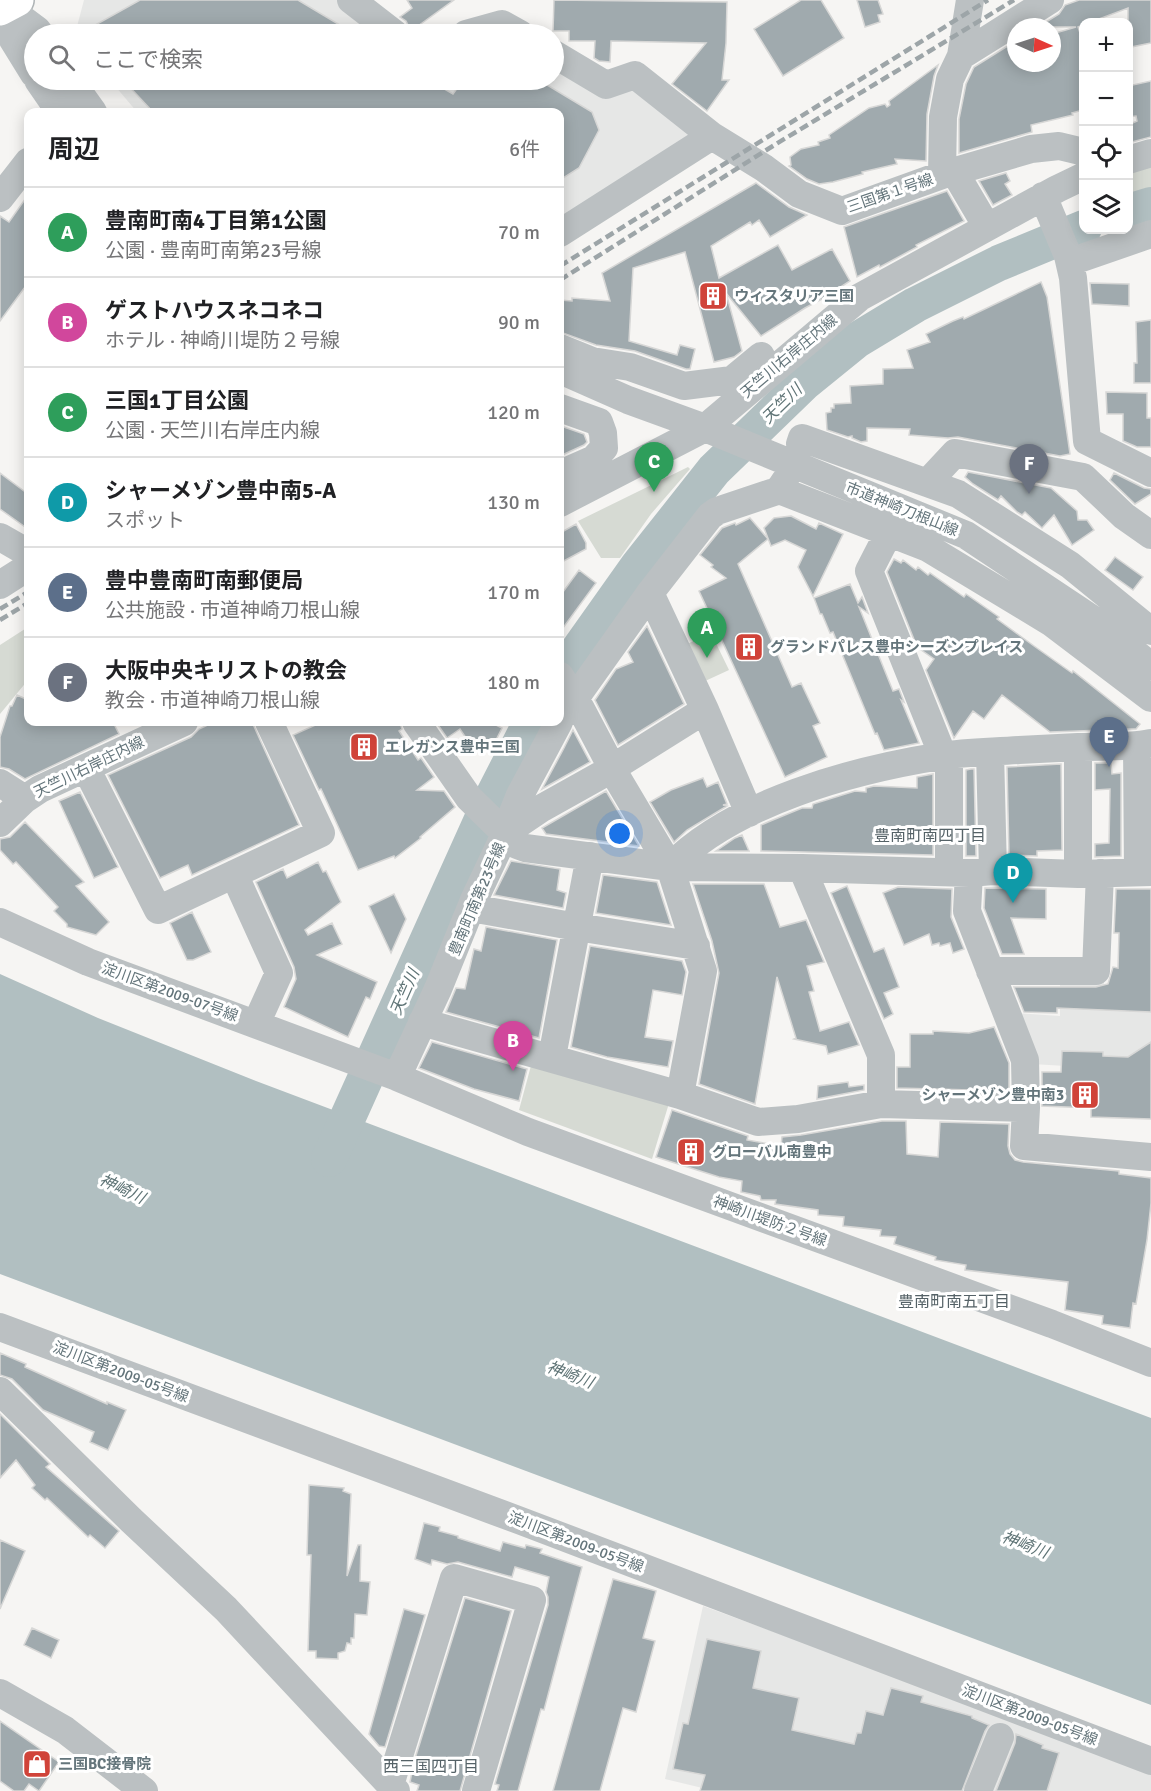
<!DOCTYPE html>
<html lang="ja">
<meta charset="utf-8">
<style>
body{margin:0;font-family:Signika,"Noto Sans JP",sans-serif;background:#f2f2f2;color:#202124}
.controls{position:absolute;right:18px;top:18px;display:grid;overflow:hidden;border-radius:12px;box-shadow:0 3px 15px #0003}
.controls button{width:54px;height:54px;display:grid;place-items:center;padding:0;border:0;border-bottom:2px solid #e0e0e0;background:#fff;color:#202124;font:30px sans-serif}
.compass{position:absolute;left:1007px;top:18px;width:54px;height:54px;border-radius:50%;background:#fff;box-shadow:0 3px 15px #0003;rotate:93deg}
.you{position:absolute;left:620px;top:834px;width:21px;height:21px;margin:-15px;border:4px solid #fff;border-radius:50%;background:#1a73e8;box-shadow:0 0 0 9px #1a73e833}
.badge{display:grid;place-items:center;width:39px;height:39px;border-radius:50%;background:#ea580c;color:#fff;font-size:20px;font-weight:700}
.pin{position:absolute;translate:-50% -50px;filter:drop-shadow(0 2px 3px #0008)}
.pin::after{content:'';position:absolute;top:32px;width:21px;height:18px;background:inherit;clip-path:polygon(0 0,100% 0,50% 100%)}
.list{margin:0;padding:0;list-style:none}
h2{display:flex;justify-content:space-between;align-items:center;height:78px;margin:0;padding:0 24px;font-size:26px}
h2 small{font-size:20px;font-weight:400;color:#757577}
.list li{display:grid;grid-template-columns:39px 1fr auto;gap:18px;align-items:center;box-sizing:border-box;height:90px;padding:0 24px;border-top:2px solid #e0e0e0}
.list b{display:block;font-size:22px;white-space:nowrap}
.list p{margin:0;font-size:20px;white-space:nowrap;color:#757577}
.list em{font-size:20px;font-style:normal;color:#757577}
.icon{flex:none;width:33px;height:33px;fill:none;stroke:currentColor;stroke-width:2;stroke-linecap:round;stroke-linejoin:round}
.map{position:relative;flex:none;width:1151px;height:1791px;overflow:hidden}
.search{position:absolute;background:#fff;box-shadow:0 3px 15px #0003;left:24px;top:24px;width:540px;height:66px;display:flex;align-items:center;gap:15px;box-sizing:border-box;padding:0 21px;border-radius:33px;color:#757577;font-size:22px}
.panel{position:absolute;background:#fff;box-shadow:0 3px 15px #0003;left:24px;top:108px;width:540px;height:618px;border-radius:12px}
.map>svg:first-child{display:block}
</style>
<div class="map">
<svg width="1151" height="1791" viewBox="0 0 1151 1791">
<rect width="100%" height="100%" fill="#f6f5f3"/>
<!-- built -->
<path fill="#e6e7e6" d="M84,0H341L385,34H75Z
M554,63L628,85L690,130L688,145L560,225V112H137L110,80H554Z
M1060,977L1104,979V995L1151,997V1071L1032,1064L1015,1013L1060,1016Z
M703,1606L951,1696L1151,1773V1791H715L665,1779Z"/>
<!-- green -->
<path fill="#d6dad3" d="M1151,164V189L1129,196V171Z
M688,467L690,469L651,514L620,558H601L578,521Z
M28,627V680L0,714V645Z
M711,633L729,670L703,682L685,645Z
M532,1062L670,1100L652,1159L519,1110Z"/>
<!-- water -->
<path fill="#b1bfc1" d="M0,974L98,1018L256,1081L1151,1418V1705L0,1274Z"/>
<g fill="none" stroke-linecap="round" stroke-linejoin="round">
<!-- river -->
<path stroke="#b1bfc1" stroke-width="36" d="M1128,212L1151,205
M560,676L638,566L714,470L804,383L857,340L915,305L999,263L1084,228
M329,1159L489,804L531,722"/>
</g>
<!-- building -->
<path fill="#a0aaae" stroke="#d7d7d6" stroke-width="1.5" d="M140,0H298L355,34H79Z
M407,0H454L411,31L406,21L400,17L412,8Z
M554,0L727,2L726,43L722,80H729L707,111L672,84L706,43L611,41L610,62L599,61L594,58L595,41H569V31H553Z
M801,0H821L844,38L783,76L754,29Z
M857,0H878L883,14L878,15L880,22L865,27Z
M1079,0H1151V43L1131,47L1128,33V8L1091,22H1083V25L1078,27L1083,42V110L1072,113L1073,115L1031,125L1032,132L959,153V119L966,84L974,67L1006,47L1016,44V63H1052V34L1076,27H1038L1059,14L1065,5Z
M938,65L934,76L927,114L926,161L895,159L897,164L862,172L863,174L833,182L819,184L807,179L789,166L791,165L790,157L801,149L819,145L818,142L830,138L829,135L869,108L885,104L887,107L890,105L889,101Z
M123,80H429L453,94L463,80H539L592,112L599,130L579,168L560,180V112H153Z
M1151,81V137L1128,143V125L1137,121L1136,116L1128,117V86Z
M1006,173L1010,181L1005,184L1012,195L993,205L979,181Z
M756,183L789,207L807,215L770,237L759,220L752,225L750,222L711,246L719,278L778,245L792,270L832,249L850,281L842,286L843,288L805,308L761,336L726,293L742,351L734,357L714,362L685,252L633,268L629,341L677,355L680,345L695,349L690,369H686L635,351L596,345L560,332V300L572,301V298L610,301L602,273Z
M947,191L964,221L916,245L917,247L880,267L879,265L857,277L844,227Z
M28,195V283L0,321V216L9,222Z
M1041,282L1047,297L1070,454L1060,456L958,437L948,438L909,435L910,429L867,428V441L861,442L852,438V436L848,437L827,430L826,413L831,412V408H834V404L851,403L850,386L883,384V369L913,368L907,350L930,342L926,334L953,321L963,317L964,319Z
M1090,283L1129,284V306L1092,304Z
M1151,320V383H1134V363H1137L1136,322Z
M1106,392L1147,393V418H1151V447H1137L1123,441V414H1107Z
M561,426L584,434L587,442L584,445L560,456Z
M968,472L1051,488L1077,511L1078,520H1087L1094,530L1072,545L1054,515L1042,528L1025,512L1022,515L1017,512L1001,496L998,500L973,484L965,477Z
M0,473L28,494V529L0,509Z
M1114,473L1144,488L1151,489V494L1135,504L1110,480Z
M791,516L816,529L819,523L843,534L813,596L798,567L806,550L785,540L771,546L764,528L774,518Z
M750,518L768,539L738,564L792,687L801,683L820,723L813,726L827,757L785,777L699,591L726,578L711,567L713,565L700,555L722,528L735,523L736,525Z
M576,524L586,543V549L560,563V533Z
M1115,557L1143,577L1133,590L1105,570Z
M894,559L901,563L903,560L916,570L918,567L928,575L930,573L964,597L966,594L999,617L997,619L1034,646L1072,673L1073,671L1140,724L1136,729H1131L1050,732L1002,695L984,719L973,711L954,738L926,670L934,659L917,647L887,572Z
M579,570L596,583L560,632V596Z
M850,584L858,603L862,597L868,613L859,607L893,691L899,689L904,702L901,700L919,743L884,750L877,733L875,734L833,632L830,633L822,614H820L814,598Z
M647,626L684,704L618,745L595,700L616,669L633,662L628,652Z
M17,695L28,700V722H113L119,734L25,779L9,769L0,767V737L10,706H12Z
M214,722H252L299,825L192,875L188,865L160,878L108,775L191,737L199,729Z
M322,722H400L402,729L399,731L418,760L421,758L434,777L417,790L444,791L455,807L420,837L421,838L395,858L394,856L358,870L321,789L319,790L293,735Z
M436,722H490L502,728L490,752L468,741L460,729L447,738Z
M573,730L590,762L542,789L564,748Z
M1095,763H1111L1112,774L1121,773V856L1095,857V844L1109,843L1110,789L1095,790Z
M1061,764L1062,850L1037,851V856L1009,855L1007,767Z
M971,769H974L976,856H966V770Z
M933,774V855L761,851V825L768,822L802,808H812L813,804L855,791L866,792V788L874,786L917,788V777Z
M703,778L707,787L718,782L727,804L723,805L727,806L687,830L674,842L650,802L671,790Z
M606,791L639,846L546,834L542,828Z
M80,792L118,867L94,878L59,801Z
M25,822L84,882L76,886L109,922L96,935L67,927V924L54,911L58,907L16,862L13,864L0,850V839L10,837Z
M742,835L749,851H716L735,838Z
M511,861L560,869L557,890L566,893L563,908L494,895Z
M318,862L323,872L326,871L341,902L305,930L308,935L332,923L342,944L317,955L377,982L370,999L366,997L348,1037L284,1007L296,979L294,967L256,882L283,869L287,878Z
M603,875L657,882L671,925L596,913Z
M693,884H764L780,927L806,920L824,962L807,966L814,991L809,992L820,1031L849,1022L859,1045L828,1054L826,1046L794,1039L796,1038L777,977L755,1104L699,1084L719,973L712,941Z
M847,886L874,952L884,948L899,987L884,993L893,1014L884,1019L831,893Z
M898,887L952,889L951,917L964,949L953,953L950,943L940,946L939,943L932,945L929,934L904,945L883,893Z
M985,888L1046,889V919L1011,918L1024,954H1002L984,908Z
M1116,889H1151V1012L1057,1008V1013L1024,1012L1014,987H1096L1108,984L1113,967L1118,968L1119,933H1114Z
M394,894L406,919L391,953L369,906Z
M192,912L211,952L193,960H187L170,923Z
M486,927L557,940L539,1038L446,1012L456,988L465,989L474,949L481,951Z
M590,946L682,961L686,972L682,995L653,990L645,1037L673,1041L668,1067L607,1057L571,1047Z
M994,1027L1009,1063V1091L897,1088V1067H910V1034H933V1031L969,1033Z
M432,1042L527,1069L519,1101L474,1089L419,1068Z
M1151,1042V1119L1091,1117V1108L1042,1106V1072H1061L1062,1051L1103,1052V1056L1128,1057Z
M848,1082L849,1087L864,1085V1090L817,1099L818,1086Z
M672,1110L748,1136L747,1140L781,1146L782,1137L801,1135L882,1121H906L907,1154L938,1157L940,1122L1009,1124L1008,1146L1010,1154L1015,1160L1023,1162L1119,1171V1174L1151,1178V1203L1147,1240L1136,1304L1133,1303L1130,1328L1102,1324L1103,1316L1065,1310L1068,1282L965,1270L966,1265L935,1260L936,1257L894,1244L896,1237L880,1236L881,1230L843,1226L844,1217L818,1215V1210L775,1204L776,1200H761L760,1196L741,1192L742,1181L719,1177L656,1157Z
M0,1353L26,1364L25,1367L107,1404V1402L126,1410L108,1450L90,1442L94,1432L43,1410L12,1379L0,1375Z
M0,1414L50,1464L46,1467L119,1531L105,1548L90,1535L88,1537L47,1498L45,1500L32,1488L35,1485L16,1460L0,1478Z
M309,1485L344,1488L343,1491L351,1494L347,1576L358,1545H361L360,1581L370,1582L367,1615L355,1614L354,1638H351V1644L347,1643L345,1651L338,1653V1659L316,1658V1651H308L311,1555H307Z
M424,1523L440,1527L439,1531L458,1536V1538L500,1551L503,1542L525,1548L526,1545L542,1549L540,1553L582,1567L544,1710L541,1709L518,1791H497L499,1785L495,1784L548,1605V1597L546,1592L549,1577L515,1567L512,1577L458,1562L447,1564L432,1560L431,1565L415,1559Z
M0,1540L25,1551L0,1609Z
M613,1579L656,1591L643,1638L655,1641L636,1712L623,1708L600,1791H553Z
M465,1598L511,1611L460,1791H417L419,1785L410,1782L414,1762Z
M404,1609L425,1615L385,1747L379,1746L369,1734Z
M32,1628L59,1640L51,1658L24,1645Z
M707,1639L761,1651L753,1688L799,1698L792,1730L854,1744L857,1733H861L866,1711L883,1715L891,1688L923,1696L921,1702L972,1716V1718L989,1725L985,1731L962,1791H700L705,1775L673,1769L683,1723L688,1724Z
M0,1721L59,1762L39,1791L29,1784L24,1791H14L0,1781Z
M1016,1734L1043,1745L1042,1748L1059,1753L1047,1791H996L1015,1743Z"/>
<g fill="none" stroke-linecap="round" stroke-linejoin="round">
<!-- highway casing -->
<g stroke="#afb4b6" stroke-width="36">
<path id="highway" d="M0,9L17,0"/>
</g>
<!-- minor -->
<path stroke="#bbc0c2" stroke-width="28" d="M2,0L13,40L34,74
M351,0L395,34
M5,6L37,30L40,34
M466,34L502,24L520,34
M554,54L606,85L635,75L712,136L764,168L799,194L842,211L942,175L1031,149L1059,146L1084,152
M961,56L1050,0
M38,80L60,112
M70,80L93,112
M1128,160L1151,153
M954,171L987,227
M942,175L943,117L950,79L961,56L970,0
M1043,196L1068,256L1073,278L1087,441L1151,473
M0,198L28,162
M560,233L712,136
M1070,262L1151,234
M560,348L592,361L630,367L684,386L732,380L761,356
M560,370L628,400L705,428L966,535L1098,623L1151,666
M560,408L599,422L603,433L604,448L594,459L560,474
M800,444L802,438L958,494L1070,565L1151,631
M927,483L955,453L1083,477L1124,516L1151,535
M779,490L928,548L1052,623L1151,698
M560,503L705,428L860,297L1057,189L1084,176
M889,532L869,571L943,756L949,764V872
M0,537L28,553
M0,585L28,567
M650,593L705,710L749,813
M560,676L581,709L619,781L670,867L703,971L680,1095
M564,714L650,593L710,516L717,511L774,492L779,490L785,481
M416,722L469,798L517,845L525,848L670,867L802,868L969,873L993,871L1078,874L1151,872
M1137,746L1138,872
M1078,747V874
M990,752L993,871
M86,768L158,910L321,833L269,722
M0,783L25,799
M0,823L25,799L40,789L184,722
M505,833L542,808L601,775L705,710
M670,867C734,802 853,770 941,756C966,752 993,752 1019,750C1038,749 1058,748 1078,747C1102,746 1127,748 1151,743
M802,868L881,1055V1104
M969,873L967,911L1025,1060L1026,1108L1024,1146L1151,1157
M234,874L279,973L256,1024
M471,908L577,927L696,946
M0,922L88,962L397,1077L528,1132L1052,1324L1151,1363
M990,971H1096L1100,873
M422,1022L680,1095L758,1122L798,1119L881,1104L1026,1108
M552,1057L590,856
M397,1077L438,989L474,900L500,845L520,795L559,722
M0,1327L521,1521L1151,1761
M0,1391L131,1520L226,1609L396,1791
M0,1693L65,1730L144,1791
M390,1785L454,1578L532,1600L476,1791
M978,1791L1000,1737"/>
<!-- highway -->
<use href="#highway" stroke="#fff" stroke-width="33"/>
<!-- rail -->
<path stroke="#9da5a8" stroke-width="4.5" stroke-dasharray="9 4.5" stroke-linecap="butt" d="M560,266L988,0
M560,280L776,144L1014,0
M0,609L28,592
M0,620L28,603"/>
</g>
<!-- icons -->
<defs>
<g id="building-square" transform="scale(1.5)"><rect x="-9" y="-9" width="18" height="18" rx="4" fill="#d04339" stroke="#fff"/><path d="M-4-6H4V6H1V3H-1V6H-4ZM-2.5-4.3h1.7v1.8h-1.7ZM.8-4.3h1.7v1.8H.8ZM-2.5-1h1.7V.8h-1.7ZM.8-1h1.7V.8H.8Z" fill="#fff"/></g>
<g id="shop-square" transform="scale(1.5)"><rect x="-9" y="-9" width="18" height="18" rx="4" fill="#d04339" stroke="#fff"/><path d="M-5-2.5h2.3a2.7 3.5 0 0 1 5.4 0H5L5.5 6h-11ZM-1.5-2.5h3a1.5 2.3 0 0 0-3 0Z" fill="#fff"/></g>
</defs>
<g fill-rule="evenodd">
<use href="#building-square" x="713" y="296"/>
<use href="#building-square" x="749" y="647"/>
<use href="#building-square" x="364" y="747"/>
<use href="#building-square" x="1085" y="1095"/>
<use href="#building-square" x="691" y="1152"/>
<use href="#shop-square" x="37" y="1764"/>
</g>
<g text-anchor="middle" dominant-baseline="central" stroke-width="6" stroke-linejoin="round" paint-order="stroke">
<!-- street labels -->
<g font-size="15" fill="#64757b" stroke="#fff">
<text transform="translate(890 193) rotate(-19)">三国第１号線</text>
<text transform="translate(789 356) rotate(-40)">天竺川右岸庄内線</text>
<text transform="translate(902 509) rotate(22)">市道神崎刀根山線</text>
<text transform="translate(89 767) rotate(-26)">天竺川右岸庄内線</text>
<text transform="translate(477 899) rotate(-67)">豊南町南第23号線</text>
<text transform="translate(170 992) rotate(20)">淀川区第2009-07号線</text>
<text transform="translate(770 1221) rotate(20)">神崎川堤防２号線</text>
<text transform="translate(121 1372) rotate(21)">淀川区第2009-05号線</text>
<text transform="translate(576 1542) rotate(21)">淀川区第2009-05号線</text>
<text transform="translate(1030 1715) rotate(21)">淀川区第2009-05号線</text>
</g>
<!-- poi labels -->
<g font-size="15" font-weight="bold" fill="#64757b" stroke="#fff" text-anchor="start">
<text x="734" y="296">ウィスタリア三国</text>
<text x="770" y="647">グランドパレス豊中シーズンプレイス</text>
<text x="385" y="747">エレガンス豊中三国</text>
<text x="1064" y="1095" text-anchor="end">シャーメゾン豊中南3</text>
<text x="712" y="1152">グローバル南豊中</text>
<text x="58" y="1764">三国BC接骨院</text>
</g>
<!-- water labels -->
<g font-size="16" font-style="italic" fill="#5f7476" stroke="#fff">
<text transform="translate(782 404) rotate(-44)">天竺川</text>
<text transform="translate(405 992) rotate(-66)">天竺川</text>
<text transform="translate(122 1189) rotate(25)">神崎川</text>
<text transform="translate(570 1375) rotate(21)">神崎川</text>
<text transform="translate(1025 1545) rotate(21)">神崎川</text>
</g>
<!-- neighbourhood labels -->
<g font-size="16" fill="#556267" stroke="#fff">
<text x="930" y="836">豊南町南四丁目</text>
<text x="954" y="1302">豊南町南五丁目</text>
<text x="431" y="1767">西三国四丁目</text>
</g>
</g>
</svg>
<div class="controls">
<button>+</button>
<button>−</button>
<button><svg class="icon" aria-label="locate" viewBox="0 0 24 24"><circle cx="12" cy="12" r="6"/><path d="M12 2v4M12 18v4M2 12h4M18 12h4"/></svg></button>
<button><svg class="icon" aria-label="layers" viewBox="0 0 24 24"><path d="M12 4l9 5-9 5-9-5zM3 14l9 5 9-5"/></svg></button>
</div>
<svg class="compass" viewBox="-18 -18 36 36"><path d="M0-13l5 13h-10z" fill="#e53935"/><path d="M0 13l5-13h-10z" fill="#757577"/></svg>
<div class="you"></div>
<div class="pin badge" style="left:707px;top:658px;background:#2e9e5b">A</div>
<div class="pin badge" style="left:513px;top:1071px;background:#d1479c">B</div>
<div class="pin badge" style="left:654px;top:492px;background:#2e9e5b">C</div>
<div class="pin badge" style="left:1013px;top:903px;background:#0f9aa8">D</div>
<div class="pin badge" style="left:1109px;top:767px;background:#5c6f8a">E</div>
<div class="pin badge" style="left:1029px;top:494px;background:#6b7280">F</div>
<div class="search"><svg class="icon" aria-label="search" viewBox="0 0 24 24"><circle cx="10" cy="10" r="6"/><path d="M15 15l6 6"/></svg>ここで検索</div>
<section class="panel">
<h2>周辺<small>6件</small></h2>
<ul class="list">
<li><span class="badge" style="background:#2e9e5b">A</span><div><b>豊南町南4丁目第1公園</b><p>公園 · 豊南町南第23号線</p></div><em>70 m</em></li>
<li><span class="badge" style="background:#d1479c">B</span><div><b>ゲストハウスネコネコ</b><p>ホテル · 神崎川堤防２号線</p></div><em>90 m</em></li>
<li><span class="badge" style="background:#2e9e5b">C</span><div><b>三国1丁目公園</b><p>公園 · 天竺川右岸庄内線</p></div><em>120 m</em></li>
<li><span class="badge" style="background:#0f9aa8">D</span><div><b>シャーメゾン豊中南5-A</b><p>スポット</p></div><em>130 m</em></li>
<li><span class="badge" style="background:#5c6f8a">E</span><div><b>豊中豊南町南郵便局</b><p>公共施設 · 市道神崎刀根山線</p></div><em>170 m</em></li>
<li><span class="badge" style="background:#6b7280">F</span><div><b>大阪中央キリストの教会</b><p>教会 · 市道神崎刀根山線</p></div><em>180 m</em></li>
</ul>
</section>
</div>
